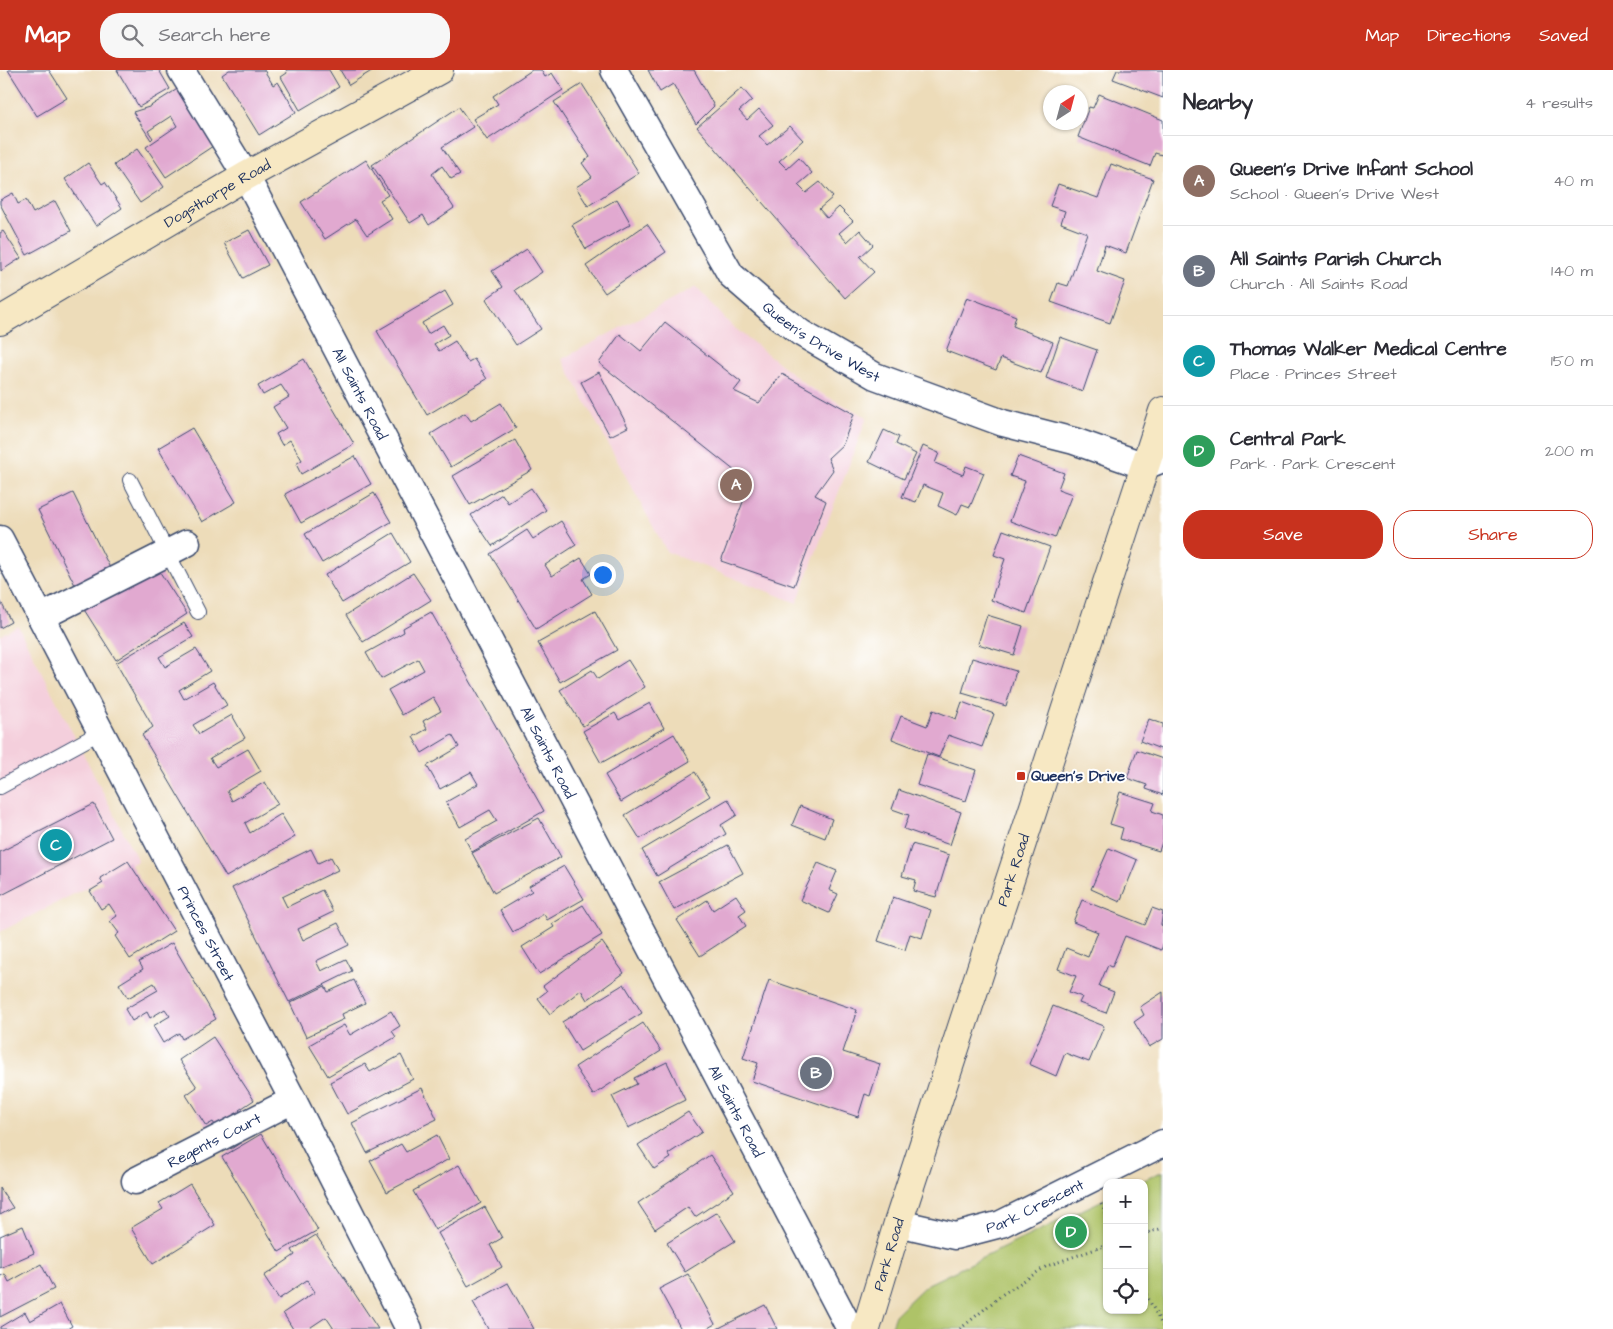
<!DOCTYPE html>
<meta charset="utf-8">
<style>
body{margin:0;font-family:"Architects Daughter",sans-serif;background:#f7f7f7;color:#2b2b33}
.controls{position:absolute;right:15px;bottom:15px;display:grid;overflow:hidden;border-radius:10px;box-shadow:0 1px 4px #0004}
.controls button{width:45px;height:45px;display:grid;place-items:center;padding:0;border:0;border-bottom:1px solid #e1e1e2;background:#fff;color:#2b2b33;font:25px sans-serif}
.compass{position:absolute;left:1043px;top:15px;width:45px;height:45px;border-radius:50%;background:#fff;box-shadow:0 1px 4px #0004;rotate:36deg}
.you{position:absolute;left:602px;top:504px;width:18px;height:18px;margin:-12px;border:4px solid #fff;border-radius:50%;background:#1a73e8;box-shadow:0 0 0 8px #1a73e833}
.badge{display:grid;place-items:center;width:32px;height:32px;border-radius:50%;background:#c8321e;color:#fff;font-size:16px;font-weight:700}
.pin{position:absolute;translate:-50% -50%;border:2px solid #fff;box-shadow:0 1px 5px #0006}
.list{margin:0;padding:0;list-style:none}
h2{display:flex;justify-content:space-between;align-items:center;height:65px;margin:0;padding:0 20px;font-size:21px}
h2 small{font-size:16px;font-weight:400;color:#7c7c81}
.list li{display:grid;grid-template-columns:32px 1fr auto;gap:15px;align-items:center;box-sizing:border-box;height:90px;padding:0 20px;border-top:1px solid #e1e1e2}
.list b{display:block;font-size:19px;white-space:nowrap}
.list p{margin:0;font-size:16px;white-space:nowrap;color:#7c7c81}
.list em{font-size:16px;font-style:normal;color:#7c7c81}
.actions{display:flex;gap:10px;padding:15px 20px}
.actions a{flex:1;padding:11px 0;border:1px solid #c8321e;border-radius:20px;text-align:center;font-size:18px;color:#c8321e}
.actions .main{background:#c8321e;color:#fff}
.icon{flex:none;width:28px;height:28px;fill:none;stroke:currentColor;stroke-width:2;stroke-linecap:round;stroke-linejoin:round}
.map{position:relative;flex:none;width:1163px;height:1259px;overflow:hidden}
header{display:flex;align-items:center;gap:30px;box-sizing:border-box;height:70px;padding:0 25px;background:#c8321e;color:#fff}
header strong{font-size:24px}
nav{display:flex;gap:28px;margin-inline-start:auto;font-size:18px}
.search{width:350px;height:45px;background:#f7f7f7;display:flex;align-items:center;gap:12px;box-sizing:border-box;padding:0 18px;border-radius:20px;color:#7c7c81;font-size:19px}
main{display:flex}
aside{flex:1;background:#fff}
.map>svg:first-child{display:block}
</style>
<header>
<strong>Map</strong>
<div class="search"><svg class="icon" aria-label="search" viewBox="0 0 24 24"><circle cx="10" cy="10" r="6"/><path d="M15 15l6 6"/></svg>Search here</div>
<nav><a>Map</a><a>Directions</a><a>Saved</a></nav>
</header>
<main>
<div class="map">
<svg width="1163" height="1259" viewBox="0 0 1163 1259">
<rect width="100%" height="100%" fill="#fff"/>
<filter id="ink" filterUnits="userSpaceOnUse"><feTurbulence type="fractalNoise" baseFrequency=".02" numOctaves="2"/><feDisplacementMap in="SourceGraphic" scale="10" xChannelSelector="R" yChannelSelector="G"/><feConvolveMatrix kernelMatrix="1 2 1 2 8 2 1 2 1" color-interpolation-filters="sRGB"/></filter>
<filter id="wash" filterUnits="userSpaceOnUse"><feTurbulence type="fractalNoise" baseFrequency=".0096" numOctaves="4" result="noise"/><feDisplacementMap in="SourceGraphic" scale="20" xChannelSelector="R" yChannelSelector="G"/><feGaussianBlur stdDeviation="1.12" result="paint"/><feColorMatrix in="noise" values="0 0 0 0 0 0 0 0 0 0 0 0 0 0 0 0 0 1.4 0 .05"/><feComposite in="paint" operator="in"/></filter>
<g filter="url(#wash)">
<rect width="100%" height="100%" fill="#eddcb9"/>
<!-- built -->
<path fill="#f4cfdc" d="M696,217L731,255L809,317L867,347L797,533L667,482L562,289Z
M18,556L138,791L0,862V565Z"/>
<!-- green -->
<path fill="#aec367" stroke="#647962" d="M1163,1101V1259H890L895,1245L926,1215L1107,1128V1240H1144V1113H1138Z"/>
<g id="blocks">
<!-- building -->
<path fill="#e1a9d0" d="M8,0H49L67,28L37,46Z
M117,0H159L170,19L139,37Z
M229,0H264L273,15L278,12L296,42L259,65L222,5Z
M286,0H329L339,17L300,40L281,7L287,3Z
M340,0H373L349,15Z
M532,0H541L545,7L552,3L563,20L487,70L473,49L498,34L493,26Z
M648,0H694L714,36L696,54L673,14L660,22Z
M1117,0H1163V28L1113,9Z
M582,14L639,103L588,136L576,117L592,107L582,93L590,87L554,32Z
M179,18L216,74L166,107L146,77L177,56L171,46L148,61L153,68L151,70L133,42L149,37Z
M742,18L752,30L739,41L747,50L759,39L773,55L759,66L767,75L790,56L803,70L779,91L787,99L799,88L812,103L798,115L806,123L820,112L833,127L819,139L827,148L839,137L853,151L839,163L847,172L860,160L873,175L860,187L874,202L845,228L697,57Z
M1099,24L1163,50V82L1162,85L1155,83L1150,96L1078,67L1089,37L1093,38Z
M459,37L473,57L442,77L460,104L451,109L442,96L432,104L454,138L429,155L423,145L410,153L372,95Z
M137,79L164,117L140,133L114,95Z
M366,90L388,125L380,130L392,149L367,165L356,149L325,169L301,132Z
M88,93L102,114L105,112L122,138L96,156L65,109Z
M1111,94L1153,109L1126,183L1105,175L1097,201L1125,211L1110,253L1051,232L1058,213L1068,216L1087,163L1061,153L1065,141L1050,136L1058,114L1098,128Z
M13,123L18,134L26,130L33,143L55,131L71,161L27,185L0,134V130Z
M617,129L631,154L586,179L572,155Z
M647,154L666,182L605,223L586,196Z
M249,160L268,195L243,208L224,173Z
M3,161L21,188L1,201L0,163Z
M527,179L542,202L515,220L541,259L516,275L486,229L503,217L492,201Z
M445,221L453,235L422,253L428,264L443,255L449,265L434,274L439,281L455,271L468,292L474,289L487,309L427,345L377,261Z
M967,227L1016,246L1013,256L1053,272L1041,303L1001,288L996,300L946,281Z
M665,252L741,312L734,321L759,333L782,304L854,344L843,374L828,388L833,400L815,425L826,431L794,516L721,491L750,413L599,293L620,264L641,281Z
M1060,267L1097,280L1083,321L1046,308Z
M304,289L354,374L301,404L296,394L302,390L290,370L282,375L276,364L286,358L273,337L289,327L281,315L263,325L258,316Z
M599,302L628,357L610,366L581,312Z
M501,333L516,358L451,397L431,364L465,343L471,351Z
M192,358L236,432L202,452L158,378Z
M884,360L899,367L896,374L916,384L904,409L869,392Z
M515,370L532,400L470,435L453,406Z
M923,376L939,383L935,393L963,405L966,396L984,403L970,437L962,434L957,445L938,436L943,423L923,415L916,432L902,427Z
M355,386L371,414L301,453L285,424Z
M1018,386L1064,403L1058,419L1072,424L1055,468L1010,451L1025,411L1010,406Z
M531,418L546,440L492,476L471,445L502,424L508,433Z
M73,423L110,498L75,515L38,440Z
M374,423L391,452L322,493L305,464Z
M561,451L576,475L545,495L552,506L581,488L591,504L583,509L592,524L536,559L490,484L527,460L533,469Z
M1003,460L1050,477L1026,543L991,530L1005,489L994,485Z
M393,463L410,492L342,533L325,505Z
M154,493L187,544L116,590L83,538Z
M413,503L431,530L363,572L346,545Z
M0,530L11,552L0,558Z
M595,541L617,580L560,612L538,573Z
M431,542L544,741L472,782L465,769L497,751L490,740L460,757L446,732L478,714L471,702L440,719L427,696L459,677L452,665L422,683L413,667L427,659L423,651L441,641L433,627L402,645L388,620L424,600L418,589L381,609L366,583L404,562L403,558Z
M987,545L1023,556L1014,585L978,574Z
M184,553L193,567L159,587L165,597L196,579L210,601L179,620L184,629L213,612L227,635L193,655L199,664L232,645L245,668L210,688L216,697L248,679L261,701L227,721L232,731L265,712L278,734L245,753L250,763L281,744L295,767L226,807L142,665L153,657L116,593Z
M972,588L1016,601L1006,636L962,623Z
M628,590L645,617L583,656L560,620L592,600L598,609Z
M962,632L994,644L982,677L948,665L939,687L892,669L901,646L927,656L933,640L956,649Z
M650,633L664,658L601,693L583,661L615,643L619,650Z
M1149,649L1163,654V680L1140,671Z
M674,664L690,691L621,732L605,705Z
M1137,680L1163,689V725L1146,719L1147,715L1127,708Z
M927,684L976,700L966,731L917,715Z
M695,702L710,726L640,769L625,745Z
M899,720L961,742L950,775L904,759L909,745L892,739Z
M1120,722L1155,733L1152,741L1163,745V769L1159,781L1120,769L1123,758L1110,754Z
M728,729L737,745L721,755L726,764L657,806L642,780Z
M94,734L112,768L0,826V782Z
M800,736L832,749L825,768L792,755Z
M539,748L561,787L494,823L472,783Z
M912,774L949,785L936,827L913,821L916,810L902,806Z
M728,775L743,803L674,840L659,812Z
M1109,778L1137,790L1120,832L1091,819Z
M311,779L318,793L331,787L338,800L282,827L287,837L322,820L333,842L298,859L303,870L338,853L349,875L316,891L321,901L346,889L352,901L289,932L232,818Z
M128,791L174,861L130,889L115,866L119,863L110,851L117,846L109,834L101,839L90,821L103,813L100,808Z
M818,793L837,801L829,820L838,824L829,843L800,830Z
M564,796L584,829L547,850L544,844L513,862L500,840L532,821L529,816Z
M736,825L746,840L739,845L746,856L700,886L677,850L707,830L713,840Z
M893,827L931,840L922,868L910,864L905,880L878,871Z
M1082,830L1145,855L1152,838L1163,842L1161,855L1163,856V875L1161,880L1125,866L1112,897L1108,895L1099,916L1114,922L1106,943L1079,933L1082,927L1069,922L1076,906L1058,899L1066,878L1088,887L1098,862L1073,852Z
M583,835L602,865L539,904L522,877L554,857L552,854Z
M602,872L624,903L587,930L581,920L550,944L538,928L547,921L543,916Z
M172,873L216,949L182,969L179,963L163,973L153,956L170,946L165,939L150,948L147,942L132,951L125,939L158,920L154,913L128,928L119,914L143,899L139,892Z
M354,910L365,933L342,944L344,949L306,967L290,933L325,916L328,922Z
M769,910L857,940L843,982L880,994L870,1026L865,1024L858,1047L752,1011L758,993L743,988Z
M624,914L642,943L580,981L562,952Z
M1163,922V969L1149,977L1134,952L1144,945L1140,937Z
M1053,936L1104,956L1089,992L1065,983L1056,1006L1029,994Z
M391,941L400,956L392,961L396,967L328,1006L309,975L344,955L350,965Z
M643,953L661,981L593,1025L575,997Z
M213,967L254,1030L239,1040L254,1064L231,1079L213,1052L206,1056L186,1025L197,1017L179,990Z
M401,985L413,1009L347,1044L330,1012L365,994L370,1002Z
M667,992L685,1030L628,1058L612,1026L637,1014L634,1008Z
M422,1018L437,1049L367,1083L352,1053Z
M688,1042L702,1062L668,1084L671,1088L654,1099L638,1075Z
M261,1064L318,1160L279,1182L222,1087Z
M437,1065L449,1089L387,1122L370,1091L401,1074L406,1082Z
M710,1085L734,1121L695,1147L688,1137L655,1159L638,1133Z
M459,1095L481,1133L435,1160L413,1121Z
M190,1114L215,1155L153,1194L131,1158L163,1139L159,1133Z
M0,1118L13,1138L0,1145Z
M485,1137L502,1168L490,1175L502,1197L468,1216L438,1163Z
M717,1142L735,1171L685,1202L667,1173Z
M23,1156L34,1183L0,1198V1166Z
M316,1165L378,1259H334L326,1247L308,1259H293L283,1243L315,1222L307,1210L279,1229L264,1206L295,1185L292,1180Z
M41,1194L54,1219L0,1247V1206L5,1204L9,1212Z
M688,1204L715,1254L706,1259H681L659,1219Z
M508,1213L534,1259H488L473,1232Z
M60,1234L72,1256L67,1259H0V1257L25,1242L30,1251Z
M765,1235L777,1259H717Z"/>
</g>
</g>
<g filter="url(#ink)">
<use href="#blocks" fill-opacity="0" stroke="#3a496c" stroke-width="1"/>
<g fill="none" stroke-linecap="round" stroke-linejoin="round">
<!-- lane casing -->
<g stroke="#3a496c" stroke-width="16">
<path id="lane" d="M130,410L198,542
M0,717L101,662"/>
</g>
<!-- street casing -->
<g stroke="#3a496c" stroke-width="29">
<g id="street">
<path id="s1" d="M181,0L246,106L850,1259"/>
<path id="s2" d="M614,0L731,205L777,245L801,263L875,306L1003,353L1074,371L1145,396L1163,389"/>
<path id="s3" d="M0,469L293,1030L409,1259"/>
<path d="M41,547L187,473"/>
<path id="s4" d="M135,1111L293,1030"/>
<path id="s5" d="M898,1153L955,1166L1001,1154L1163,1073"/>
</g>
</g>
<!-- secondary casing -->
<g stroke="#3a496c" stroke-width="30">
<g id="secondary">
<path id="s6" d="M0,251L246,106L439,0"/>
<path id="s7" d="M866,1259L898,1153L1163,341"/>
</g>
</g>
<!-- path -->
<path stroke="#3a496c" stroke-width="3" stroke-dasharray="1 4" stroke-linecap="butt" d="M1101,1134L1107,1146
M1144,1164L1163,1158
M1144,1220L1163,1257
M960,1259L1003,1224L1047,1196L1107,1175"/>
<!-- lane -->
<use href="#lane" stroke="#fff" stroke-width="14"/>
<!-- street -->
<use href="#street" stroke="#fff" stroke-width="26"/>
<!-- secondary -->
<use href="#secondary" stroke="#f7e8c3" stroke-width="28"/>
</g>
</g>
<!-- markers -->
<rect fill="#c8321e" stroke="#fff" stroke-width="2" x="1016" y="701" width="10" height="10" rx="2.5"/>
<g text-anchor="middle" dominant-baseline="central" stroke-width="4" stroke-linejoin="round" paint-order="stroke">
<!-- street labels -->
<g font-size="15" fill="#1b2f5e" stroke="#fff">
<text stroke="none"><textPath href="#s6" startOffset="252">Dogsthorpe Road</textPath></text>
<text stroke="none"><textPath href="#s2" startOffset="349">Queen's Drive West</textPath></text>
<text stroke="none"><textPath href="#s1" startOffset="370">All Saints Road</textPath></text>
<text stroke="none"><textPath href="#s1" startOffset="775">All Saints Road</textPath></text>
<text stroke="none"><textPath href="#s7" startOffset="482">Park Road</textPath></text>
<text stroke="none"><textPath href="#s3" startOffset="445">Princes Street</textPath></text>
<text stroke="none"><textPath href="#s1" startOffset="1180">All Saints Road</textPath></text>
<text stroke="none"><textPath href="#s4" startOffset="89">Regents Court</textPath></text>
<text stroke="none"><textPath href="#s5" startOffset="144">Park Crescent</textPath></text>
<text stroke="none"><textPath href="#s7" startOffset="78">Park Road</textPath></text>
</g>
<!-- poi labels -->
<g font-size="15" font-weight="bold" fill="#1b2f5e" stroke="#fff" text-anchor="start">
<text x="1031" y="706">Queen's Drive</text>
</g>
</g>
</svg>
<div class="controls">
<button>+</button>
<button>−</button>
<button><svg class="icon" aria-label="locate" viewBox="0 0 24 24"><circle cx="12" cy="12" r="6"/><path d="M12 2v4M12 18v4M2 12h4M18 12h4"/></svg></button>
</div>
<svg class="compass" viewBox="-18 -18 36 36"><path d="M0-13l5 13h-10z" fill="#e53935"/><path d="M0 13l5-13h-10z" fill="#7c7c81"/></svg>
<div class="you"></div>
<div class="pin badge" style="left:736px;top:415px;background:#8d6e63">A</div>
<div class="pin badge" style="left:816px;top:1003px;background:#6b7280">B</div>
<div class="pin badge" style="left:56px;top:775px;background:#0f9aa8">C</div>
<div class="pin badge" style="left:1071px;top:1162px;background:#2e9e5b">D</div>
</div>
<aside>
<h2>Nearby<small>4 results</small></h2>
<ul class="list">
<li><span class="badge" style="background:#8d6e63">A</span><div><b>Queen's Drive Infant School</b><p>School · Queen's Drive West</p></div><em>40 m</em></li>
<li><span class="badge" style="background:#6b7280">B</span><div><b>All Saints Parish Church</b><p>Church · All Saints Road</p></div><em>140 m</em></li>
<li><span class="badge" style="background:#0f9aa8">C</span><div><b>Thomas Walker Medical Centre</b><p>Place · Princes Street</p></div><em>150 m</em></li>
<li><span class="badge" style="background:#2e9e5b">D</span><div><b>Central Park</b><p>Park · Park Crescent</p></div><em>200 m</em></li>
</ul>
<div class="actions"><a class="main">Save</a><a>Share</a></div>
</aside>
</main>
